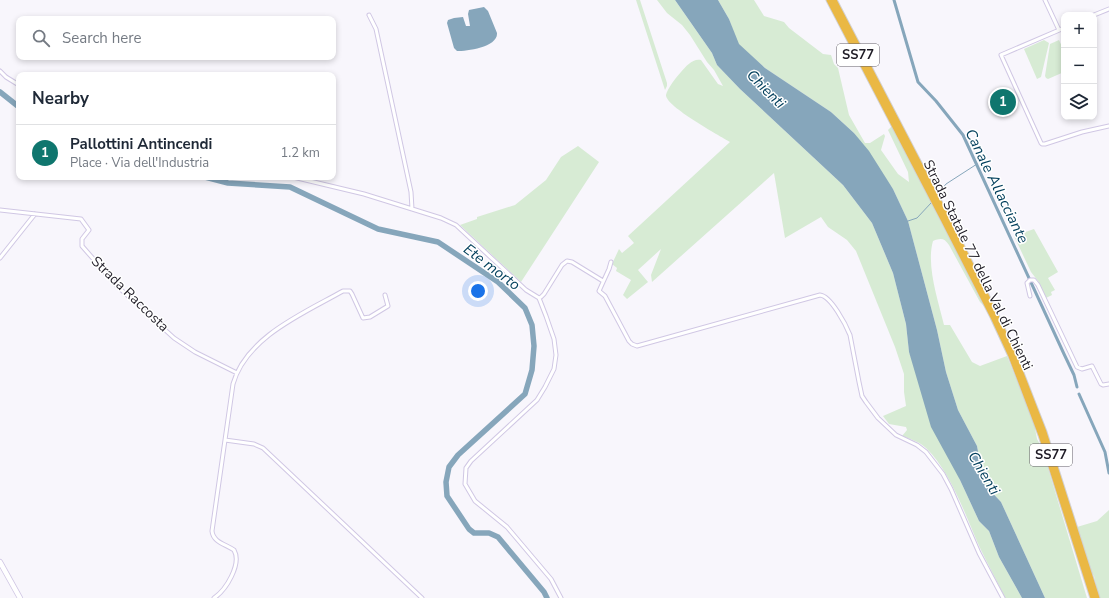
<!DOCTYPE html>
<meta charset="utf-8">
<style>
body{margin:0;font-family:"Nunito Sans",sans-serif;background:#f6f6f7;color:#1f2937}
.controls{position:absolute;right:12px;top:12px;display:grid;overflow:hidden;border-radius:8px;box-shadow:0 2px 6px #0003}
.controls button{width:36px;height:36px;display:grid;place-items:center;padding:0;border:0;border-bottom:1px solid #e0e1e3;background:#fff;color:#1f2937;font:20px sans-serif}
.you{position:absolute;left:478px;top:291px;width:14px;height:14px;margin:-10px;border:3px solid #fff;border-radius:50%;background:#1a73e8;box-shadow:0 0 0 6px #1a73e833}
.badge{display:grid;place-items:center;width:26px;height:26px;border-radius:50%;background:#0f766e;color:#fff;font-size:13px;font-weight:700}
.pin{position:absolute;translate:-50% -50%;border:2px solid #fff;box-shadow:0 1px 4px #0006}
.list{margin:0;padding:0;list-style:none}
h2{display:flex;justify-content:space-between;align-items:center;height:52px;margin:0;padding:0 16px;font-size:17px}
h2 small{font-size:13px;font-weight:400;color:#747a83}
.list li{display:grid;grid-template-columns:26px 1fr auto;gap:12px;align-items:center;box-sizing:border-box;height:56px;padding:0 16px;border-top:1px solid #e0e1e3}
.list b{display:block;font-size:15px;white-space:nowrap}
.list p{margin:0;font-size:13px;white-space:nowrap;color:#747a83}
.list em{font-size:13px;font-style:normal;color:#747a83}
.icon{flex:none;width:22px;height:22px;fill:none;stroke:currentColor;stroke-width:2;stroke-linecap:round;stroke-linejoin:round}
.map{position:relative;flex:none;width:1109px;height:598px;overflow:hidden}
.search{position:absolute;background:#fff;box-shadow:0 2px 6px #0003;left:16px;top:16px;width:320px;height:44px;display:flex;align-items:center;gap:10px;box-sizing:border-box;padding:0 14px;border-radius:8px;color:#747a83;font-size:15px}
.panel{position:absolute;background:#fff;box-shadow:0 2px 6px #0003;left:16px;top:72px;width:320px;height:108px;border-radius:8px}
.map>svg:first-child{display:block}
</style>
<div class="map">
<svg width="1109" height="598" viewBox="0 0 1109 598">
<rect width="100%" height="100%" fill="#f8f6fc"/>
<!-- green -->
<path fill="#d7ebd4" d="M636,0H640L667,83V86L665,90Z
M657,0H675L712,53L717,65L740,89L843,185L872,223L893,273L906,324L909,352L960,480L979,521L989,531L999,557L1022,598H1005C997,581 988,565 980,548C966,517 951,472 926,448C920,442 910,439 902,436L907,430L906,427L889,424L883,416L906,406L904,392V374L895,347L856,251L847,240L828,227L821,217L785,238L774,173L652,282L651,275L661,249L638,270L648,282L627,299L623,295L631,280L616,271L617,268L612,264L619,249L622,253L634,243L628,236L730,142C720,136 665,106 666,95C667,89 677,76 681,72C686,66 693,58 701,60L718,84L723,86L714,70L707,62L690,35L682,25L667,13Z
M718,0H754L764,16L784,22L789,28L823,54L831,55L834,64L838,68L849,115L865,143H870L884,134L885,136L881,150L898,174L909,182L908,172L888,130L892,126L984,306L980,302L949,245C944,238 941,238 933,241C926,265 938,300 944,325H950L972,362L980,366L1007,356L1034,423L1037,439L1042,448L1087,598H1045L1001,502L984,484L977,446L958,410L946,372L937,330L908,221L893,189L854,133L831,112L765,68L738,44L729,19Z
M1044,40L1049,43L1041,77L1037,79L1024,49Z
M1059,40L1064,51V72L1048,79L1046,78L1045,76L1050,44Z
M578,146L599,162L521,282L460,225L477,219V217L515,205L546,180L561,157Z
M1034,229L1058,272L1048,278L1055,290L1051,292L1052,295L1046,298L1038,281L1031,272L1014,236Z
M1109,510V598H1099L1094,576L1091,572L1077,527L1097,521Z"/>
<!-- water -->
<path fill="#86a6bb" d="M675,0H718L729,19L739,44L765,68L831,112L854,133L869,151L893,189L908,221L937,330L946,372L958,410L977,446L984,484L1001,502L1045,598H1022L999,557L989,531L979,521L960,480L931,427L909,352L906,324L893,273L872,223L843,185L740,89L717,65L712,53Z
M484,7L488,11L497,33C498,47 467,51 457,51L454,48L447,23L448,20L454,18L463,17L466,26H470L468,14L469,10Z"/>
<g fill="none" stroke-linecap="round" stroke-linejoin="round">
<!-- stream -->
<path stroke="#86a6bb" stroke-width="1" d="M938,194L946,184L977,164
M908,221L917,218L931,203"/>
<!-- canal -->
<path stroke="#86a6bb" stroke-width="3" d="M894,0L918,82L936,101L963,135L1064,354L1074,375L1077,387
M1079,394L1105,452L1109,473"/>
<!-- river -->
<path stroke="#86a6bb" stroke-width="5.5" d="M0,92L19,107
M205,177L228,183L290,187L378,229L438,242L498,282L525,308L532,325L534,346L532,370L525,394L458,455L449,467L446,482L447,496L469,529L474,533H489L498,537L544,592L547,598"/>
<!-- minor casing -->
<g stroke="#d0c7e4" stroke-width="5">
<path id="minor" d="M1045,0L1059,30
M369,15L376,29L411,192L412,209
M1094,15L1109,9
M1064,28L1001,55L1041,143L1042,144H1045L1082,132L1109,126
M0,71L6,77L19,85
M293,177L364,194L441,218L456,225L526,290L539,298L546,316L554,339L556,355L554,369L545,387L537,400L471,461L466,468L465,484L475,501L507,527L551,579L561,598
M0,210L81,219L89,230L82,239V246L117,286L174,338L195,352L237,373
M0,258L35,214
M611,262L609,269L599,291L605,296L629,341L632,344L637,346L820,295C831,296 846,325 850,335L859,382L862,396L866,402L878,418L896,435L917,445L926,452L943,474L951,489L979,553L1003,598
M1030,296L1027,283L1030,280H1034L1038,285L1077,367L1082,369L1092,366L1101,384L1103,385L1109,384
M539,298L541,297L544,294L562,265L567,261L572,262L603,281
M225,440L254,444L263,448L422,598
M214,598C226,590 242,564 234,550C225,544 213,542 212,531L233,384C246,337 304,313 343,291H350L352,294L363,318L370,317L388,306L385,295"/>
</g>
<!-- secondary casing -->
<g stroke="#d0c7e4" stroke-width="6">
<path id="secondary" d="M0,562L20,598"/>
</g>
<!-- trunk casing -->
<g stroke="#d2d1d3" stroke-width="7">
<path id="trunk" d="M829,0L943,219L993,317L1011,356L1041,435L1093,598
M834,0L948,219L993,309L1014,355L1044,432L1097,598"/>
</g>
<!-- minor -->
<use href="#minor" stroke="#fff" stroke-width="3"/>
<!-- secondary -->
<use href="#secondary" stroke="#fff" stroke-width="4.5"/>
<!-- trunk -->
<use href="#trunk" stroke="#eab844" stroke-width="5"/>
</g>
<g text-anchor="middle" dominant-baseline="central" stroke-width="3" stroke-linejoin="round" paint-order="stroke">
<!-- shield labels -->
<g fill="#fff" stroke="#625f66" stroke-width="1">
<rect x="837" y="44" width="42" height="22" rx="3"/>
<rect x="1030" y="444" width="42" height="22" rx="3"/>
</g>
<g font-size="13" font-weight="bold" fill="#1e1b25">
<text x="858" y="55">SS77</text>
<text x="1051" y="455">SS77</text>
</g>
<!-- street labels -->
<g font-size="14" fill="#1e1b25" stroke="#fff">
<text transform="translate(978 265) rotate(64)">Strada Statale 77 della Val di Chienti</text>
<text transform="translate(130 294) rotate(44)">Strada Raccosta</text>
</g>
<!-- water labels -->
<g font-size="15" font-style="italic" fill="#003e5b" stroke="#fff">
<text transform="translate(766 89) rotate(45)">Chienti</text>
<text transform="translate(997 186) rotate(64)">Canale Allacciante</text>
<text transform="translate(492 267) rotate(37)">Ete morto</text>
<text transform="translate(984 473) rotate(59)">Chienti</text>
</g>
</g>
</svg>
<div class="controls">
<button>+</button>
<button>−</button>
<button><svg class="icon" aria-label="layers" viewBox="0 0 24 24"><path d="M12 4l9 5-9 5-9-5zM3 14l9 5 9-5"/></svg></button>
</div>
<div class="you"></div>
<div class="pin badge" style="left:1003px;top:102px">1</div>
<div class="search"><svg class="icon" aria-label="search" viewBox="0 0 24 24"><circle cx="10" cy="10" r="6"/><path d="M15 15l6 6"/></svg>Search here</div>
<section class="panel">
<h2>Nearby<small></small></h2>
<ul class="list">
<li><span class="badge">1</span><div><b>Pallottini Antincendi</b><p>Place · Via dell'Industria</p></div><em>1.2 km</em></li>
</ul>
</section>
</div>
